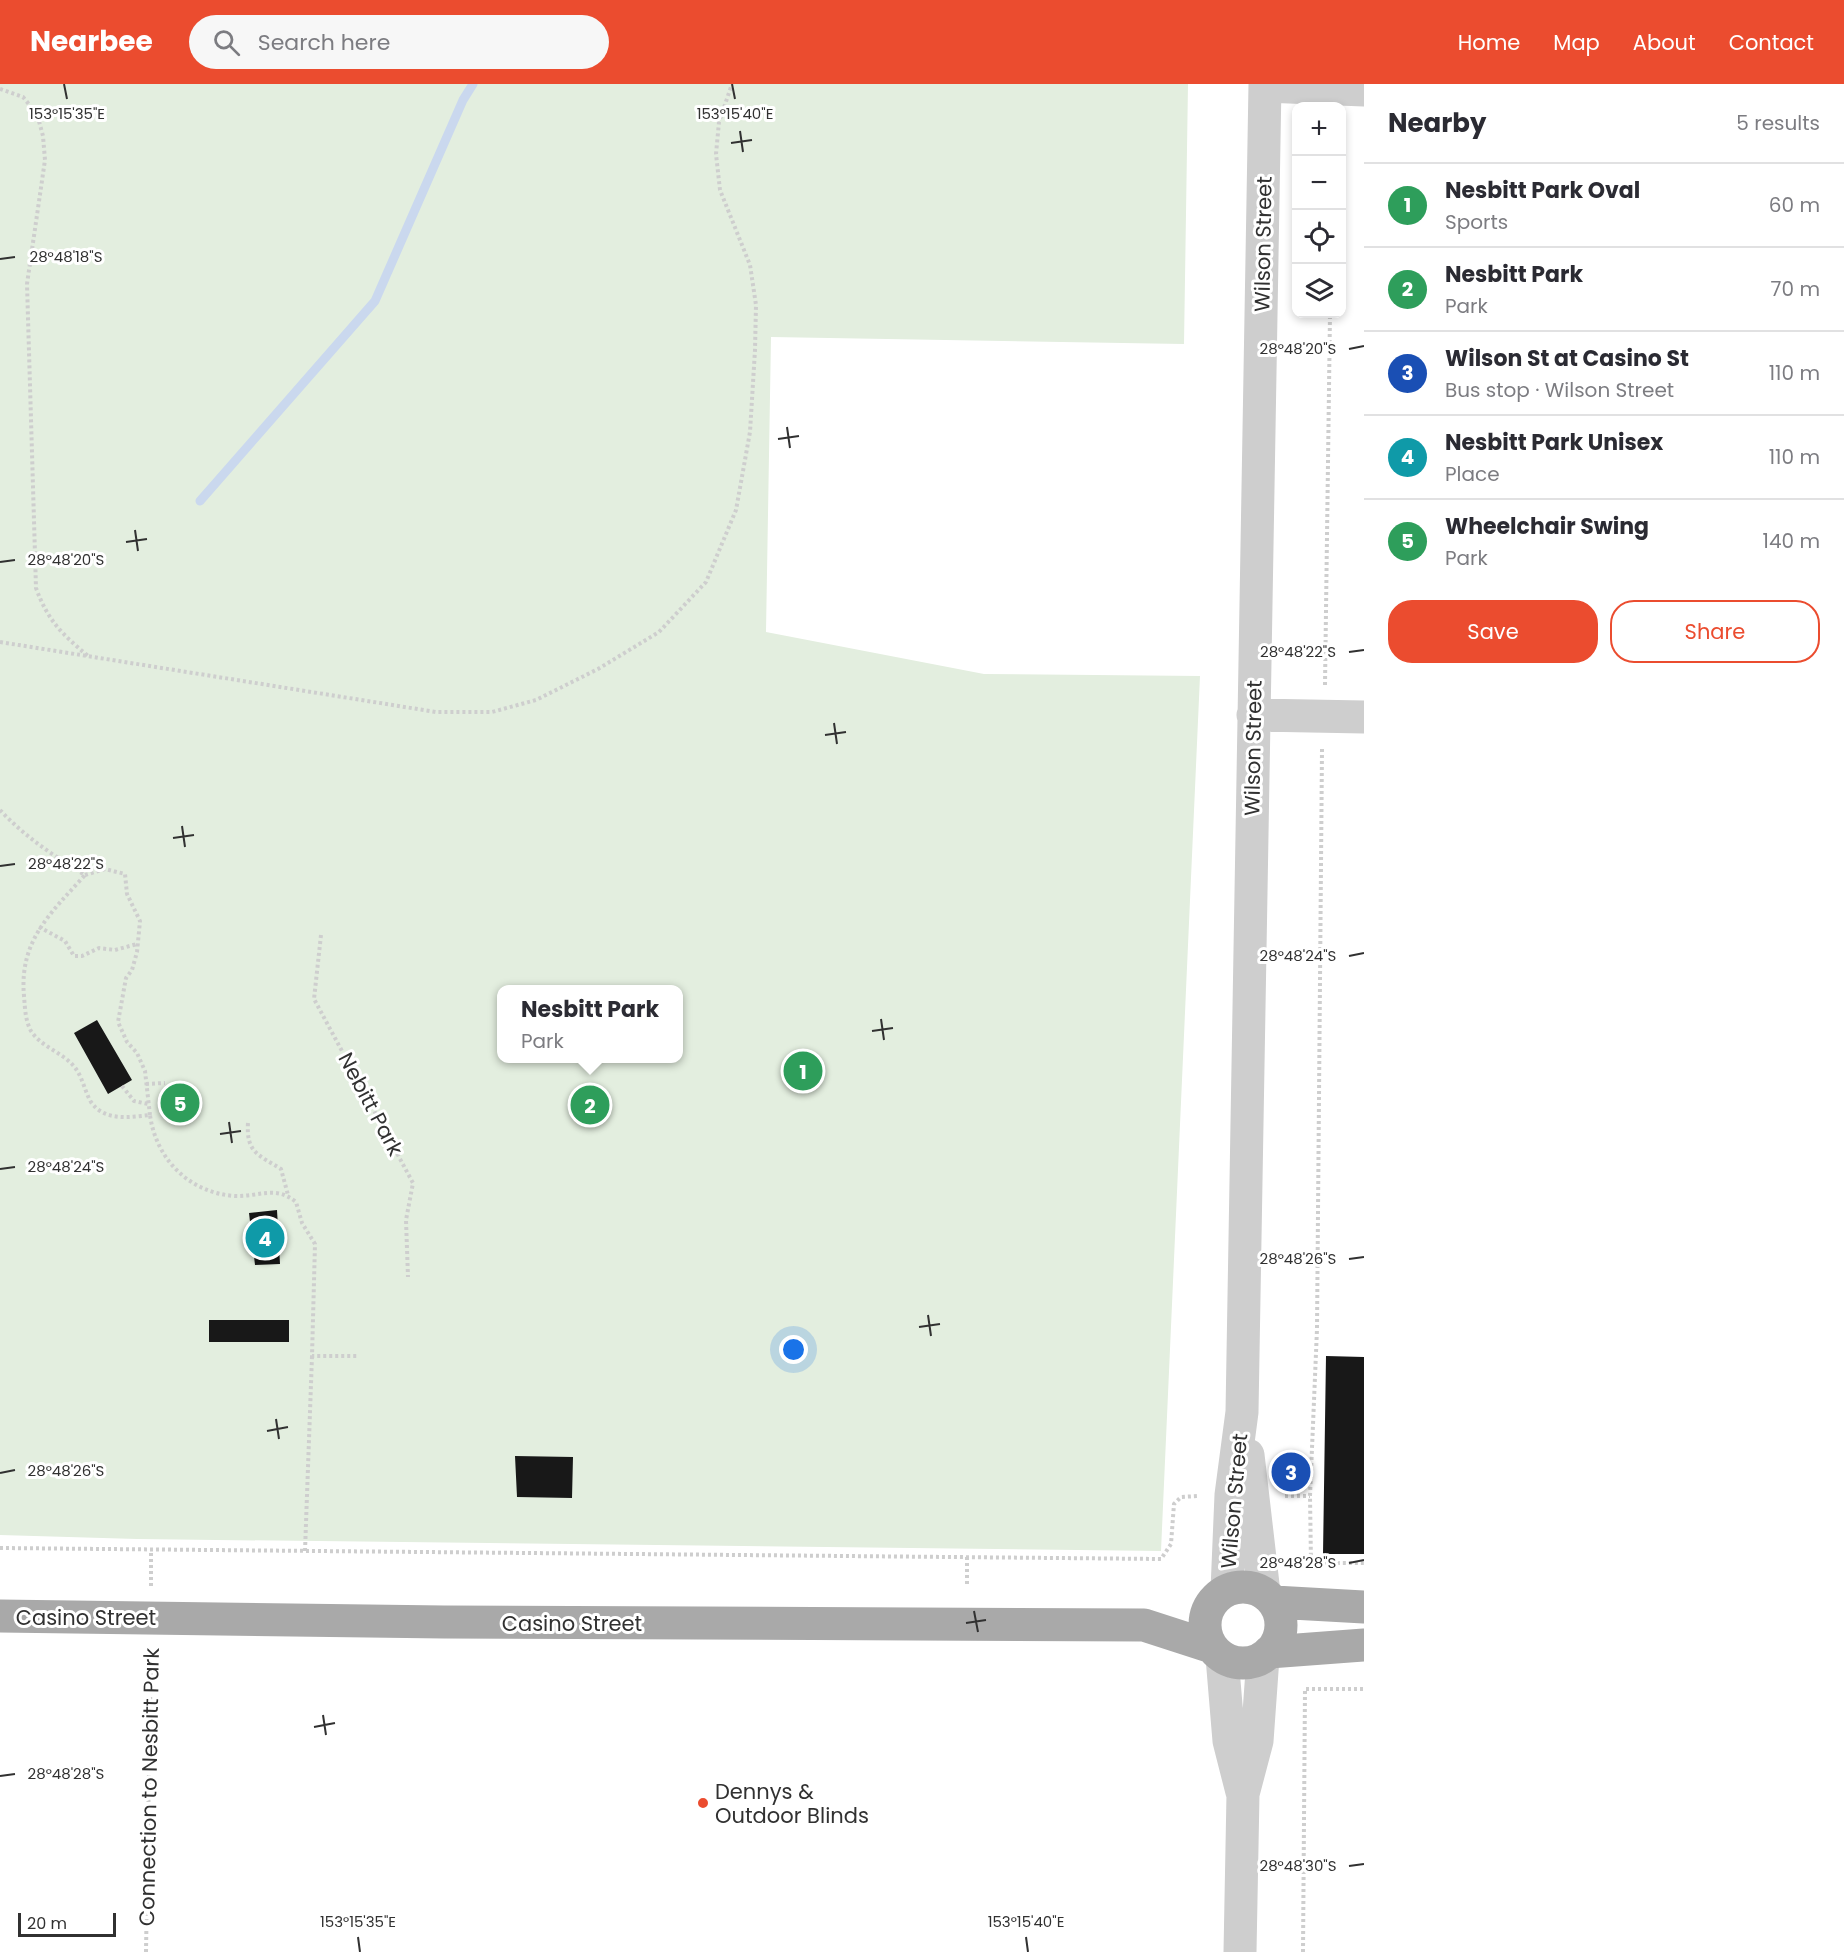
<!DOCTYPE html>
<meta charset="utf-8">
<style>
body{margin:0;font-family:Poppins,sans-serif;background:#f7f7f7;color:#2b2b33}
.controls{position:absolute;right:18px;top:18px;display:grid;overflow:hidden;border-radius:12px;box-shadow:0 3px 9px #0003}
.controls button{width:54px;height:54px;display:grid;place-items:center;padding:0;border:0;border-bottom:2px solid #e1e1e2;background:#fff;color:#2b2b33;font:30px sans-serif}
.scale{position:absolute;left:18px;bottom:15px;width:98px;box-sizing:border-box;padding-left:6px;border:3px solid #313131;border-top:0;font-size:16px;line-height:21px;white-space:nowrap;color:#313131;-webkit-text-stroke:4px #fff;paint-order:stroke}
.you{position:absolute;left:794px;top:1266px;width:21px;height:21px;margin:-15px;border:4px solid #fff;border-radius:50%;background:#1a73e8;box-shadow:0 0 0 9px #1a73e833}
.badge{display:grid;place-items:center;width:39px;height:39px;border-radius:50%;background:#eb4c2f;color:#fff;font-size:20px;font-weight:700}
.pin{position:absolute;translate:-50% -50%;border:3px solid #fff;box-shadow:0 2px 6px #0006}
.popup{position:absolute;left:497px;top:901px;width:186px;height:78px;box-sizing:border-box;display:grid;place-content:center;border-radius:12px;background:#fff;filter:drop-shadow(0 2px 4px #0005);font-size:20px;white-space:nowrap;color:#7c7c81}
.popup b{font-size:22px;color:#2b2b33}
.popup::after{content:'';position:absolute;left:50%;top:100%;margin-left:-12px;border:12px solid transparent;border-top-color:#fff}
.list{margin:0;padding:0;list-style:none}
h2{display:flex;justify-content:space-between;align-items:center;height:78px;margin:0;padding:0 24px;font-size:26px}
h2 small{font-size:20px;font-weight:400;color:#7c7c81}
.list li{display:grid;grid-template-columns:39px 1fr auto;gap:18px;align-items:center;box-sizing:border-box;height:84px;padding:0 24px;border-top:2px solid #e1e1e2}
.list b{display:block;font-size:22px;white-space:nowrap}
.list p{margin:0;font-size:20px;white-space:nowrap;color:#7c7c81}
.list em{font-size:20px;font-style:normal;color:#7c7c81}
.actions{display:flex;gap:12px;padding:18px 24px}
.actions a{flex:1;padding:14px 0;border:2px solid #eb4c2f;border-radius:24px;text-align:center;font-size:21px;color:#eb4c2f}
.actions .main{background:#eb4c2f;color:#fff}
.icon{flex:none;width:33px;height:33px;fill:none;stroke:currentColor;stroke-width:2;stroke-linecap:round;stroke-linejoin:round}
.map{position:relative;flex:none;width:1364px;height:1868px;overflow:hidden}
header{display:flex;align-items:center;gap:36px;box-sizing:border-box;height:84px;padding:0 30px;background:#eb4c2f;color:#fff}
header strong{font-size:28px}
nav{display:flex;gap:33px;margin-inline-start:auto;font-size:21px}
.search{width:420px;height:54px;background:#f7f7f7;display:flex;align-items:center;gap:15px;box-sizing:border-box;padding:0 21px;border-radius:33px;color:#7c7c81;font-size:22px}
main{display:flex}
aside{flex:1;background:#fff}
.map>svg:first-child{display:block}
</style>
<header>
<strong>Nearbee</strong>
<div class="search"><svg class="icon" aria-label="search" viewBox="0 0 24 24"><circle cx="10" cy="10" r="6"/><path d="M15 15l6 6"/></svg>Search here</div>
<nav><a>Home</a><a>Map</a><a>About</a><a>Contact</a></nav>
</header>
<main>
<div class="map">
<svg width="1364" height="1868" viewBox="0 0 1364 1868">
<rect width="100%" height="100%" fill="#fff"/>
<!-- green -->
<path fill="#e3eedf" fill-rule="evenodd" d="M0,0H1188L1184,260L771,253L766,548L984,590L1200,592L1161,1467L137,1455L0,1451ZM502,906H678V974H502Z"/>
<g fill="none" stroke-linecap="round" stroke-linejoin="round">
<!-- stream -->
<path stroke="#cad8ee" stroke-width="9" d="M200,417L375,217L463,16L473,0"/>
</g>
<!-- building -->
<path fill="#181818" d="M97,936L132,996L108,1010L74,949Z
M277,1126L280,1180L255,1181L249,1129Z
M209,1236H289V1258H209Z
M1326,1272L1364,1273V1470H1323Z
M515,1372L573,1373L572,1414L517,1413Z"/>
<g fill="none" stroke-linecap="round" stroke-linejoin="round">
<!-- path -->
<path stroke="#cecece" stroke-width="4" stroke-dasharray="3 3" stroke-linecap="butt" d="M0,5L23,13L37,30L43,52L45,76L27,200L36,504C48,537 62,550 88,572
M0,558L436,628H492L536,616L598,585L659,548L706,498L736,426L750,348L755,266L756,221L750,181L720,106L716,70L719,38L732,0
M1325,601L1330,230
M1322,665L1317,1245L1310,1412L1311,1479H1364
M0,726C25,753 54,772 85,791C51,829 19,856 24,912C25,923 25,936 31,947C42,964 65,969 76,985C83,995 85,1008 91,1018C105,1038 130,1033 150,1031C156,1075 189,1109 235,1112C258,1113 276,1101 296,1118L302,1139L315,1160L312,1272H358
M85,791L105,785L125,790L127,810L140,837L137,868L132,886L126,894L118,938L127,958L137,969L145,987L150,1031
M39,843L65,857L74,872H82L99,864L115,866L137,860
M321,851L314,915L413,1099L406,1136L408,1193
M146,1000L165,999
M122,1002L134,1017L148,1020
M248,1039C246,1069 259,1071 281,1085L288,1111
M1285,1412H1310
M0,1464L1161,1475L1171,1460L1174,1420L1181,1413L1199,1412
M305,1467L312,1272
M967,1473V1501
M151,1502V1466
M146,1868L151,1566
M1303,1868L1305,1605H1364"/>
<!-- minor -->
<path stroke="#cecece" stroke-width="33" d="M1265,2L1364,6
M1253,631L1364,633
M1248,1371L1264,1509
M1227,1506L1231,1411L1242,1328L1265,0
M1222,1573L1229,1657L1242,1708
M1240,1868L1243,1710L1257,1657L1263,1573"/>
<!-- major -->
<path stroke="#a9a9a9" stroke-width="33" d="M1205 1541a38 38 0 1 1 76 0a38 38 0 1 1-76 0Z
M1274,1518L1364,1523
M0,1532L444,1538L1144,1541L1212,1563
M1269,1568L1364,1561"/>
</g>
<!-- ticks -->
<path fill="none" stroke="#313131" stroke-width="2" d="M64,0L67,15M732,0L735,15M740,47L743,68M731,59L752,56M0,175L15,173M1349,265L1364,262M787,343L790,364M778,355L799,352M135,446L138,467M126,458L147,455M0,478L15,476M1349,568L1364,566M834,639L837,660M825,651L846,648M182,742L185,763M173,754L194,751M0,782L15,780M1349,872L1364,869M881,935L884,956M872,947L893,944M229,1038L232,1059M220,1050L241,1047M0,1085L15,1083M1349,1175L1364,1173M928,1231L931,1252M919,1243L940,1240M276,1335L279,1355M267,1347L288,1343M0,1389L15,1386M1349,1479L1364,1476M974,1527L978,1548M966,1539L986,1536M323,1631L326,1651M314,1643L335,1639M0,1692L15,1690M1349,1782L1364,1780M358,1853L360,1868M1026,1853L1028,1868"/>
<!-- markers -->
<circle fill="#eb4c2f" stroke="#fff" stroke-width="2" cx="703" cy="1719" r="6"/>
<g text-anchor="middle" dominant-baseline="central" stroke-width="6" stroke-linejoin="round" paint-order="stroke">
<!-- street labels -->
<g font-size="21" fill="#313131" stroke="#fff">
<text transform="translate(1263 160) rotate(-89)">Wilson Street</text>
<text transform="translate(1253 664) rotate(-89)">Wilson Street</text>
<text transform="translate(371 1020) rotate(62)">Nebitt Park</text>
<text transform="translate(1234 1417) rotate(-85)">Wilson Street</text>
<text x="86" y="1533">Casino Street</text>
<text x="572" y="1539">Casino Street</text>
<text transform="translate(149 1703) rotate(-89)">Connection to Nesbitt Park</text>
</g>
<!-- poi labels -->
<g font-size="21" fill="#313131" stroke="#fff" text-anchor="start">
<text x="715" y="1707">Dennys &amp;<tspan x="715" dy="24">Outdoor Blinds</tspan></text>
</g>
</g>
<g font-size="15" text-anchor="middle" fill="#313131" stroke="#fff" stroke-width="6" stroke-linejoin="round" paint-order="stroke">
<text x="67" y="35">153°15'35"E</text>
<text x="735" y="35">153°15'40"E</text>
<text x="66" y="178">28°48'18"S</text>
<text x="1298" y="270">28°48'20"S</text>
<text x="66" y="481">28°48'20"S</text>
<text x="1298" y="573">28°48'22"S</text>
<text x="66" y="785">28°48'22"S</text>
<text x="1298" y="877">28°48'24"S</text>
<text x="66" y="1088">28°48'24"S</text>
<text x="1298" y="1180">28°48'26"S</text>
<text x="66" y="1392">28°48'26"S</text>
<text x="1298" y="1484">28°48'28"S</text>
<text x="66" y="1695">28°48'28"S</text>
<text x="1298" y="1787">28°48'30"S</text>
<text x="358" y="1843">153°15'35"E</text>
<text x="1026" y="1843">153°15'40"E</text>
</g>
</svg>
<div class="controls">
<button>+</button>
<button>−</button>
<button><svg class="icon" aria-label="locate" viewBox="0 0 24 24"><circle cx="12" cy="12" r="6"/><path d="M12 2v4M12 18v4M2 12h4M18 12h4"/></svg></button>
<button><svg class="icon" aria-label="layers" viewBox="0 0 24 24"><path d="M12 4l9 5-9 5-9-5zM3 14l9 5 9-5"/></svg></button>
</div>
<div class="scale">20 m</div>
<div class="you"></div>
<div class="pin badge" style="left:803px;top:987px;background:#2e9e5b">1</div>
<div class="pin badge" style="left:590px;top:1021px;background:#2e9e5b">2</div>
<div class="popup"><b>Nesbitt Park</b>Park</div>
<div class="pin badge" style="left:1291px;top:1388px;background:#1a4fb4">3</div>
<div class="pin badge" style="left:265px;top:1154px;background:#0f9aa8">4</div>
<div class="pin badge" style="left:180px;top:1019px;background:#2e9e5b">5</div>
</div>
<aside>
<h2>Nearby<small>5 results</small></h2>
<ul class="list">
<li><span class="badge" style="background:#2e9e5b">1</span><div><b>Nesbitt Park Oval</b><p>Sports</p></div><em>60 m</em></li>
<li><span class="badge" style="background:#2e9e5b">2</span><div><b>Nesbitt Park</b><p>Park</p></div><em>70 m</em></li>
<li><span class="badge" style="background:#1a4fb4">3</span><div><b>Wilson St at Casino St</b><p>Bus stop · Wilson Street</p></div><em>110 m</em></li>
<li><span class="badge" style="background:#0f9aa8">4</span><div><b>Nesbitt Park Unisex</b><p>Place</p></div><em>110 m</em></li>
<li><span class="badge" style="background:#2e9e5b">5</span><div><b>Wheelchair Swing</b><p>Park</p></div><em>140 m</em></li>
</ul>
<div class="actions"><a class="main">Save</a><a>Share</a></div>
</aside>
</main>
